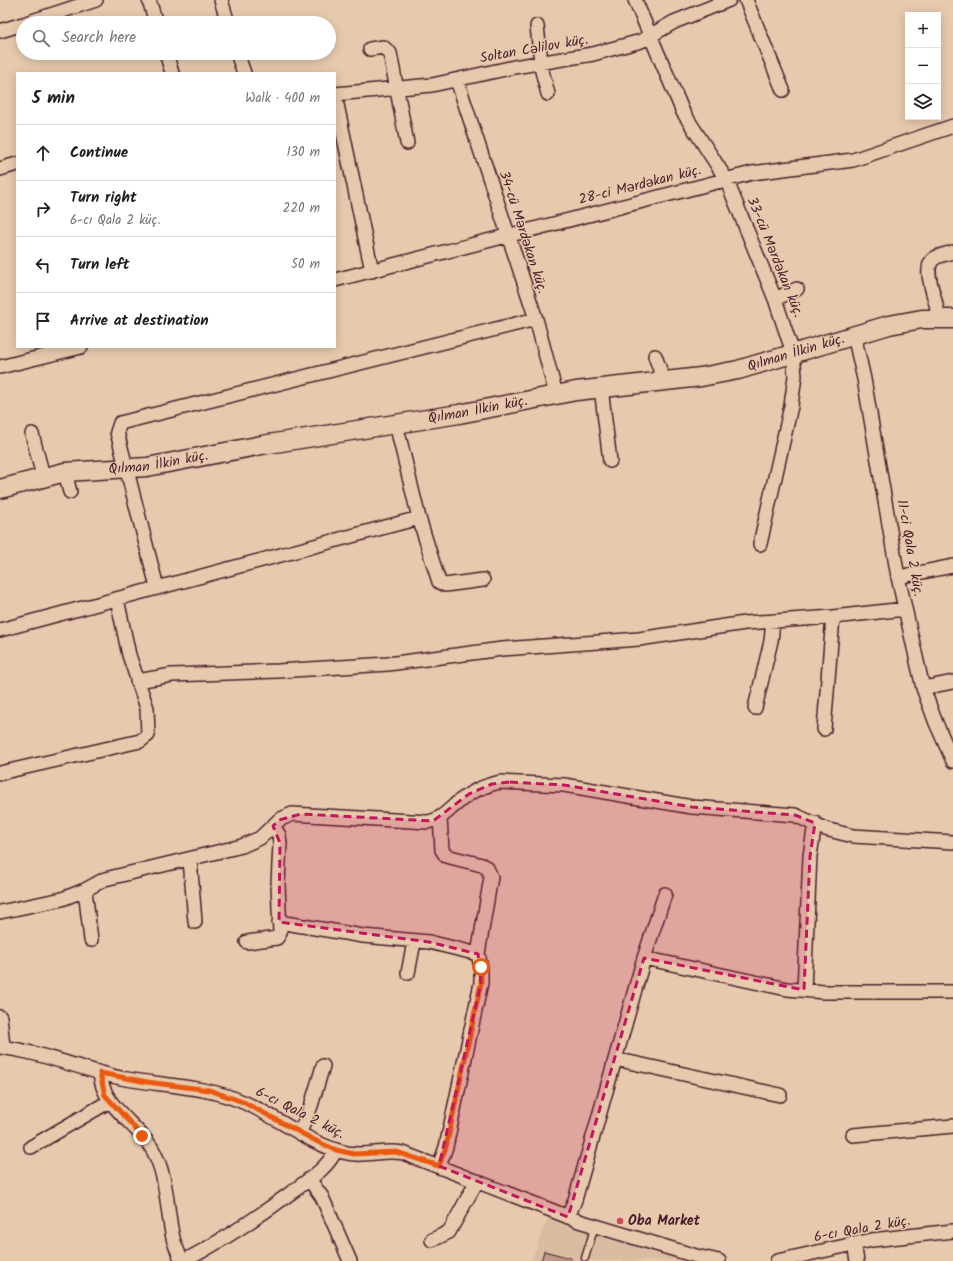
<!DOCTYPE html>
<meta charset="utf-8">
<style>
body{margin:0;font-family:Kalam,sans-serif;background:#f2f2f2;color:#202124}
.controls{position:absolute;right:12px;top:12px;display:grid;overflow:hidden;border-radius:0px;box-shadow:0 2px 10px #0003}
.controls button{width:36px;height:36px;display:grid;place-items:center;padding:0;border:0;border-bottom:1px solid #e0e0e0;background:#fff;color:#202124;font:20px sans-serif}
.stop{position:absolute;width:12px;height:12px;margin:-9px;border:3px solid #ea580c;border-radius:50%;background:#fff}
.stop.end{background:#ea580c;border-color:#fff;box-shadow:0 1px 4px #0008}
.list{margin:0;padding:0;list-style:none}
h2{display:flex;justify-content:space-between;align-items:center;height:52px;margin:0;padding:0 16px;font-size:17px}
h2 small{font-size:13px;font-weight:400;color:#757577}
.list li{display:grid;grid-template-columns:26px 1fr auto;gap:12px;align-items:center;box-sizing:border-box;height:56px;padding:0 16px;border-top:1px solid #e0e0e0}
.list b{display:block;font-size:15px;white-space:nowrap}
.list p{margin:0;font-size:13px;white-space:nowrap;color:#757577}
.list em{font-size:13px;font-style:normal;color:#757577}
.icon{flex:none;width:22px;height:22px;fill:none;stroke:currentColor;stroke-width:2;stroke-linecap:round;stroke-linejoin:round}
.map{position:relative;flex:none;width:953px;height:1261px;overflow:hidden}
.search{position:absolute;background:#fff;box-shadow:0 2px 10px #0003;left:16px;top:16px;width:320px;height:44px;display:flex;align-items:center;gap:10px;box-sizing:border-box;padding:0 14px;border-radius:22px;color:#757577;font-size:15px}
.panel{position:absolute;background:#fff;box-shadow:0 2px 10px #0003;left:16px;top:72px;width:320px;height:276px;border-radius:0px}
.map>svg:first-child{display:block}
</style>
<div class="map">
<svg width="953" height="1261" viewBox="0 0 953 1261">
<rect width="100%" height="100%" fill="#e7caae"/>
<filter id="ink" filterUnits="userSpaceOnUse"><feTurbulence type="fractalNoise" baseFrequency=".025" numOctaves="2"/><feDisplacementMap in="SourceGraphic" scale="8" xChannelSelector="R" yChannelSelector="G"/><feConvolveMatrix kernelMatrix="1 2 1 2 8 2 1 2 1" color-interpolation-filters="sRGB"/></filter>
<g filter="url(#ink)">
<!-- built -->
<path fill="#dabca3" d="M548,1217L584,1230L685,1261H531Z"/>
<!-- building -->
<path fill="#bc9b8a" stroke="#4a1f2b" d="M544,1251L571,1258V1261H541Z"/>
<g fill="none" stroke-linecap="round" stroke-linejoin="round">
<!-- lane casing -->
<g stroke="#4a1f2b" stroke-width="9">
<path id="lane" d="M585,1258L595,1226"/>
</g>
<!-- street casing -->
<g stroke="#4a1f2b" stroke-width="16">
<path id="street" d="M149,0L156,23
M221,0L228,23
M635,0L683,112L726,179L775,299L793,353L795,376L791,406L760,544
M746,0L783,90
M26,23L96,0
M537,26L542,71L548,94
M0,31L23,24
M370,49L383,47L390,53L407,143
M166,53L172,73
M237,53L244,73
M457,80L536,319L556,394
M335,94L432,85L514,67L593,54L641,41L674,22L729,0
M335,95L372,271
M0,169L17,164
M335,280L752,173L853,160L953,126
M775,299L797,289
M938,318C939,302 919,267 935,258C940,255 947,254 953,252
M854,335L864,379L898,577L923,688L936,723L953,761
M655,356L664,381
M0,367L81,347
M601,388L610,461
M396,424L419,518L439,582L445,585L483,580
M32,434L43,476
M65,472L70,492
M898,577L953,566
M157,587L117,432L120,423L536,319
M0,630L419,518
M137,681L172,675L278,671L388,664L502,649L639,639L745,623L833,617L905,609
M923,688L953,682
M755,708L771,641L773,621
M824,729L833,617
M0,773L140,741L148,735L147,708L129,655L117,599
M190,859L195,922
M85,890L91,940
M0,912L62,899L85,890L105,879L242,846L260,838L279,820L292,814L428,822C443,819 449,809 461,800C472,791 486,785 500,782L564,785L692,807L795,815L825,829L853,836L953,842
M279,922L363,936L429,942L478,954
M247,942L277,938L280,933L278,884L280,843L279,835L273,826
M644,958L787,989L825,992H953
M408,973L414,942
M804,990L810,856L815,823
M0,1017L3,1047
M0,1047C41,1052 80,1069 121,1078C162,1086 203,1085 243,1102C277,1116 307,1143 343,1152C363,1158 383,1149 403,1153L579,1221L696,1256L719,1261
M615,1059L780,1095
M100,1073C102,1105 134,1122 151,1147C168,1174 166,1208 173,1238C175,1246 179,1254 182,1261
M300,1132L311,1106L323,1066
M853,1135L953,1126
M31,1147L110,1101
M439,1166L446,1147L481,983V967L478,954L491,877L487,868L482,865L446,856L442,850L440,818
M309,1179L322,1197L350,1261
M568,1217L575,1200L644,958L665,894
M432,1240L449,1232L477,1181
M854,1244L857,1261
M184,1261C222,1241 257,1218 292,1192C308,1180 327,1169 336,1150
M777,1261L872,1240L953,1231"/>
</g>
<!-- secondary casing -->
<g stroke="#4a1f2b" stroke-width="21">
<g id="secondary">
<path id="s1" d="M0,489L65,472L147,467L262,445L459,414L576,391L701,377L738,370L889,325L922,319H953"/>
</g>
</g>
<!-- lane -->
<use href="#lane" stroke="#e7caae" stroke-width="6"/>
<!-- street -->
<use href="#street" stroke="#e7caae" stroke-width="13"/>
<!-- secondary -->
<use href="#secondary" stroke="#e7caae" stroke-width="18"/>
</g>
</g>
<g fill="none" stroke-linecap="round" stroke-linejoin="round" filter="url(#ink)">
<!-- route -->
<path stroke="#ea580c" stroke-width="5" d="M142,1136L105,1095L100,1073L147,1082L209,1090L243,1102L318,1142L336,1150L354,1154L396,1152L439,1166L446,1147L481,983V967"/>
</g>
<!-- marked area -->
<path fill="#c2185b" fill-opacity="0.2" stroke="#c2185b" stroke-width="3" stroke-dasharray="8 5" stroke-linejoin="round" d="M510,782L564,785L692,807L795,815L815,823L810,856L804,990L644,958L568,1217L439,1166L481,983L478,954L429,942L279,922L280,843L273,826L279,820L301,814L433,821L469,794L492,784Z"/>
<!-- markers -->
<circle fill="#d1495b" stroke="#e7caae" stroke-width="1.5" cx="620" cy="1221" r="4"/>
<g text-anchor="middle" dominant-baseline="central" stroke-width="3" stroke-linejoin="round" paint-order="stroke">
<!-- street labels -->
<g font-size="14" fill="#4a1f2b" stroke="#e7caae">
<text transform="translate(534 49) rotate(-10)">Soltan Cəlilov küç.</text>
<text transform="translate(640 185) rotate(-14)">28-ci Mərdəkan küç.</text>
<text transform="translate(523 232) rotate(72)">34-cü Mərdəkan küç.</text>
<text transform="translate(775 257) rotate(68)">33-cü Mərdəkan küç.</text>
<text stroke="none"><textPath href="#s1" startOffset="809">Qılman İlkin küç.</textPath></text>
<text stroke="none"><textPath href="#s1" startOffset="485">Qılman İlkin küç.</textPath></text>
<text stroke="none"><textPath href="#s1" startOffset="161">Qılman İlkin küç.</textPath></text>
<text transform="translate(910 548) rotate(80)">11-ci Qala 2 küç.</text>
<text transform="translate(300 1113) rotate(27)">6-cı Qala 2 küç.</text>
<text transform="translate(862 1229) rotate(-10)">6-cı Qala 2 küç.</text>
</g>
<!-- poi labels -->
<g font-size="14" font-weight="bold" fill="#4a1f2b" stroke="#e7caae" text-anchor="start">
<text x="628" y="1221">Oba Market</text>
</g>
</g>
</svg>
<div class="controls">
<button>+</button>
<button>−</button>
<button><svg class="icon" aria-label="layers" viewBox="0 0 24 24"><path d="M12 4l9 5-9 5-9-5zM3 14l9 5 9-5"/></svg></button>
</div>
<div class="stop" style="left:481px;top:967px"></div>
<div class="stop end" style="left:142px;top:1136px"></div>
<div class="search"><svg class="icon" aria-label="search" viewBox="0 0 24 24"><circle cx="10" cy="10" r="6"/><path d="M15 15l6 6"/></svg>Search here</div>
<section class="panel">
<h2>5 min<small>Walk · 400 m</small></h2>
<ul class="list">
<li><svg class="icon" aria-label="ahead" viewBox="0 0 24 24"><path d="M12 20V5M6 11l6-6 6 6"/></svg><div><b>Continue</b></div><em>130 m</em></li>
<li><svg class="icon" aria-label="right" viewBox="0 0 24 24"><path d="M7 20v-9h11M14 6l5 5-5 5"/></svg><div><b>Turn right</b><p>6-cı Qala 2 küç.</p></div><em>220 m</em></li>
<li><svg class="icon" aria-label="left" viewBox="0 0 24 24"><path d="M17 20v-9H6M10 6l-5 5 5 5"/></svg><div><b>Turn left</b></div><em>50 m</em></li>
<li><svg class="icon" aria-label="arrive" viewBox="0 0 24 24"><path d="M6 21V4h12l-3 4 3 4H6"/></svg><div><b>Arrive at destination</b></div></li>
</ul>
</section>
</div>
